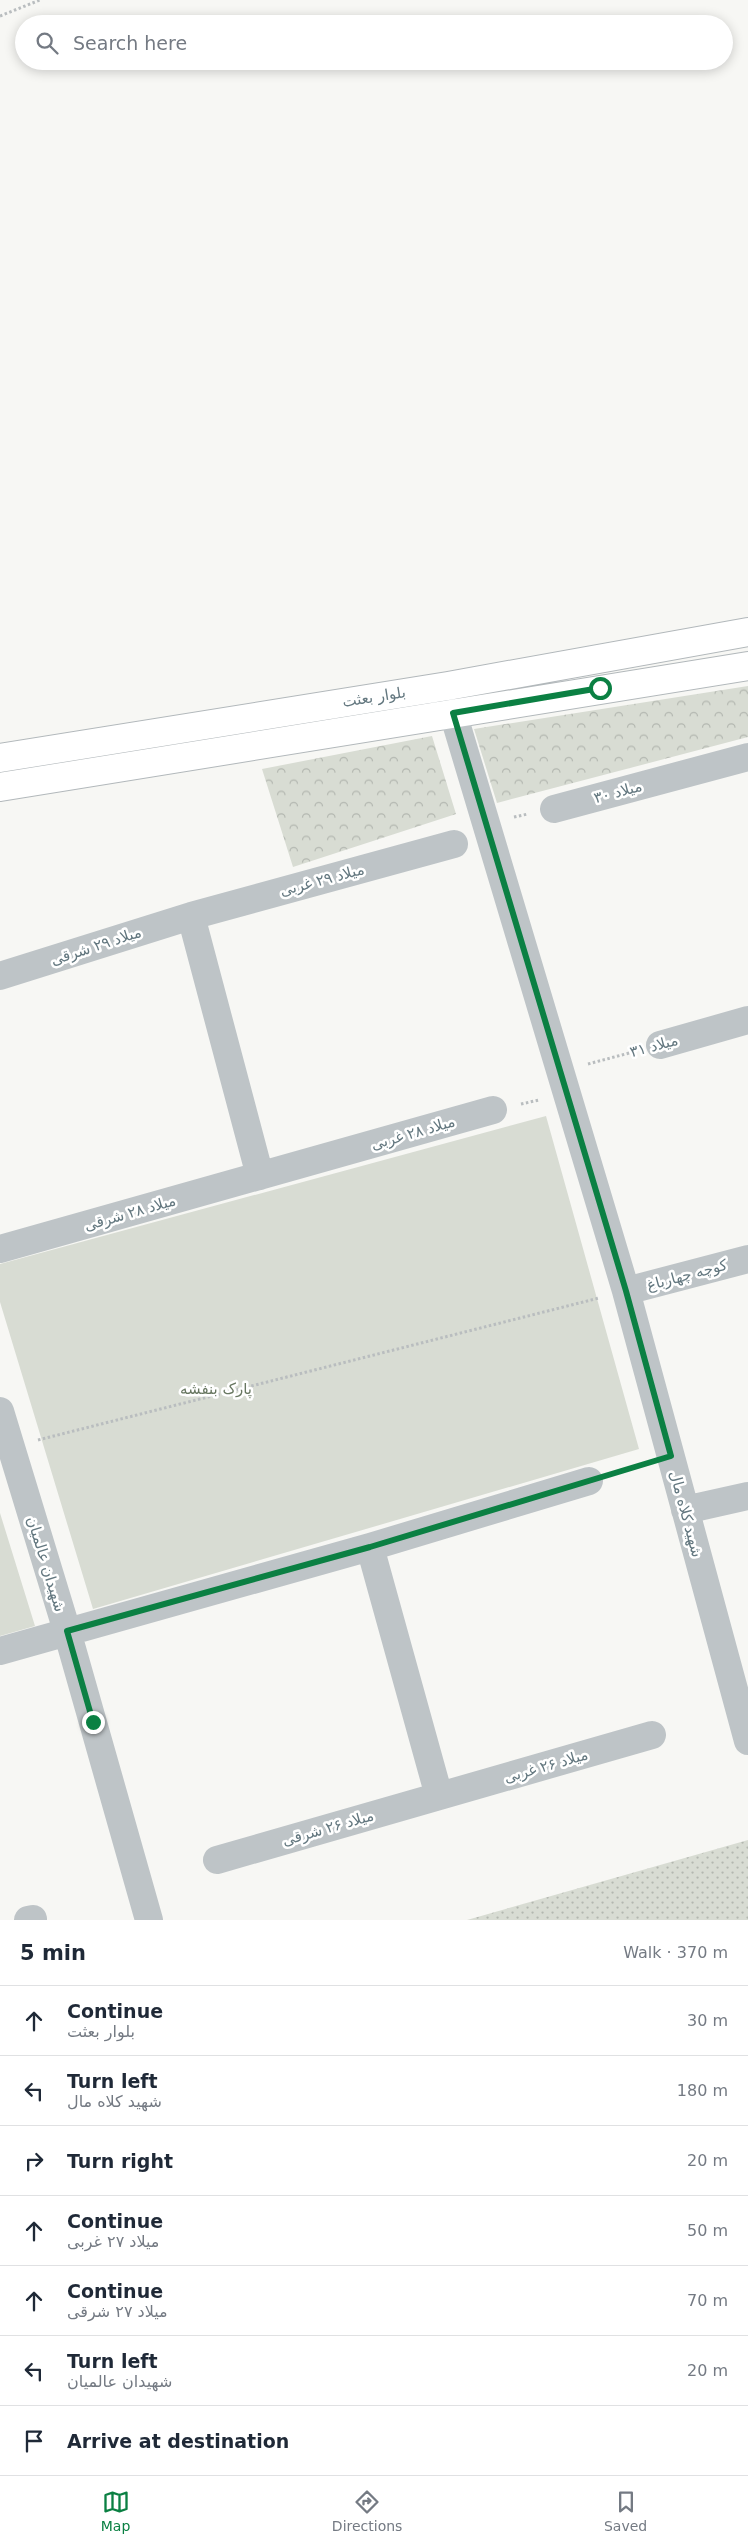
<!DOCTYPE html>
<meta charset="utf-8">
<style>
body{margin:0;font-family:"DejaVu Sans",Cairo,sans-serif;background:#f2f2f3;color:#1f2937}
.stop{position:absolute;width:15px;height:15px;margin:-11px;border:4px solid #0b8043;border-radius:50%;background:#fff}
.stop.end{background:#0b8043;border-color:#fff;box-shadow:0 1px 5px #0008}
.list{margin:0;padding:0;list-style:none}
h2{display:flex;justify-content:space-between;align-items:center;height:65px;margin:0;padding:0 20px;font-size:21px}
h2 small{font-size:16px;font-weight:400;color:#747a83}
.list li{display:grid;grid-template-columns:32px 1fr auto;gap:15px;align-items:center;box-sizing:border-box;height:70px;padding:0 20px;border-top:1px solid #e0e1e3}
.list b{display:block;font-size:19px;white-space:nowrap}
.list p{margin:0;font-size:16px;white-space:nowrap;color:#747a83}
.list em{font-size:16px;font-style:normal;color:#747a83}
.icon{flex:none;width:28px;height:28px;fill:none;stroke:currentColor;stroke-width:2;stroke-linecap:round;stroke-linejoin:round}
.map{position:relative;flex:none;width:748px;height:1920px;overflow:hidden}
.search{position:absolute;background:#fff;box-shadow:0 2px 12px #0003;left:15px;right:15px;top:15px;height:55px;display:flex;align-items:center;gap:12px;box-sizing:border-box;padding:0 18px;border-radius:28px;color:#747a83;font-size:19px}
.sheet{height:555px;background:#fff}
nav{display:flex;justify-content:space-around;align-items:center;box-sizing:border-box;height:70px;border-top:1px solid #e0e1e3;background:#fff;font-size:14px;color:#747a83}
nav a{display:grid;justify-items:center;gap:2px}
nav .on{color:#0b8043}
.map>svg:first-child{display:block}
</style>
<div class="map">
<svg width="748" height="1920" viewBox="0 0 748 1920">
<defs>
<pattern id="grass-dots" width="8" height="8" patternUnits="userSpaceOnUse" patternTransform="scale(1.25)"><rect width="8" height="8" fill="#d8dcd3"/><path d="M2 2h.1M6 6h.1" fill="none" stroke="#b3b7b0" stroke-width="1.8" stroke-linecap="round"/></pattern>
<pattern id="forest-crowns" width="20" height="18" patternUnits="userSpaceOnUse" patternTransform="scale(1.25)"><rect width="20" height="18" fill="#d8dcd3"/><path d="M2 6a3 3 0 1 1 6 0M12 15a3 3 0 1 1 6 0" fill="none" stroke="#b3b7b0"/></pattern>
</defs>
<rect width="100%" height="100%" fill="#f7f7f4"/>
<!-- grass -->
<path fill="url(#grass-dots)" d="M748,1840V1920H467Z"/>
<!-- forest -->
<path fill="url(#forest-crowns)" d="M748,686V737L497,803L474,729Z
M432,736L456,814L293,867L262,769Z"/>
<!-- park -->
<path fill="#d8dcd3" d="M546,1116L639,1449L93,1609L0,1302V1264Z
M0,1513L35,1626L0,1636Z"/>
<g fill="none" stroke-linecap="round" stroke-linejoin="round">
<!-- major casing -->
<g stroke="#b2b8bb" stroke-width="30">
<path id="major" d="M0,758L448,686L748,632
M0,787L748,666"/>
</g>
<!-- path -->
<path stroke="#b9bdbf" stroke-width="3" stroke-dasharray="2.5 2.5" stroke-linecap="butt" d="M0,16L40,0
M514,817L528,814
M588,1064L633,1052
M521,1104L539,1100
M38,1440L599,1298
M616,1473L643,1464"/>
<!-- minor -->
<path stroke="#bec4c7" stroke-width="28" d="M453,713L626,1291L748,1741
M554,809L748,757
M191,916L260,1176
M0,976L191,916L454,844
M660,1045L748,1020
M0,1249L493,1110
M626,1291L748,1259
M0,1411L67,1631L149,1920
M685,1510L748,1496
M370,1547L439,1796
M0,1651L370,1547L589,1481
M217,1860L652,1735
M28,1920L33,1919"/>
<!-- major -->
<use href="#major" stroke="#fff" stroke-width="28"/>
</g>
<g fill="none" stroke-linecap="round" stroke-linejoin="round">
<!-- route -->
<path stroke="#0b8043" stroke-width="6" d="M93,1722L67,1631L370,1547L671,1456L626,1291L453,713L600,688"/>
</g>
<g text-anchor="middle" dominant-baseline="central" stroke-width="5" stroke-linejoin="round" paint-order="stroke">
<!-- street labels -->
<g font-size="15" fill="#63777f" stroke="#fff">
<text transform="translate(374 697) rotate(-9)">بلوار بعثت</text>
<text transform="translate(618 792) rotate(-15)">میلاد ۳۰</text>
<text transform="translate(322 880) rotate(-15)">میلاد ۲۹ غربی</text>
<text transform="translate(96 946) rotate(-18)">میلاد ۲۹ شرقی</text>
<text transform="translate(654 1046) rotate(-15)">میلاد ۳۱</text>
<text transform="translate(413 1133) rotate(-16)">میلاد ۲۸ غربی</text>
<text transform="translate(130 1213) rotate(-16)">میلاد ۲۸ شرقی</text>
<text transform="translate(687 1275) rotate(-15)">کوچه چهارباغ</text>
<text transform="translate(686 1514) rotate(75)">شهید کلاه مال</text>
<text transform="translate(46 1564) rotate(73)">شهیدان عالمیان</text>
<text transform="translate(546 1766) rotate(-16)">میلاد ۲۶ غربی</text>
<text transform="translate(328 1828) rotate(-16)">میلاد ۲۶ شرقی</text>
</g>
<!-- park labels -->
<g font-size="15" fill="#687761" stroke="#fff">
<text x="216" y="1389">پارک بنفشه</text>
</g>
</g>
</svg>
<div class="stop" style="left:600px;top:688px"></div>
<div class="stop end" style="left:93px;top:1722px"></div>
<div class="search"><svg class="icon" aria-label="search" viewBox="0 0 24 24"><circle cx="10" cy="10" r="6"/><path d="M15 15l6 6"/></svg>Search here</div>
</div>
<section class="sheet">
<h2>5 min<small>Walk · 370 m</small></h2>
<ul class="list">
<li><svg class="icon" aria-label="ahead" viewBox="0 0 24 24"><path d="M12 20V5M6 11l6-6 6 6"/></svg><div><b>Continue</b><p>بلوار بعثت</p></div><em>30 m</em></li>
<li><svg class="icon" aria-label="left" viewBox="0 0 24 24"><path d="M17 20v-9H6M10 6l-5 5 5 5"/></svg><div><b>Turn left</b><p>شهید کلاه مال</p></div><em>180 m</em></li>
<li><svg class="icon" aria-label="right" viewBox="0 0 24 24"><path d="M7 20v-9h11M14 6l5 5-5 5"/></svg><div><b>Turn right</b></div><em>20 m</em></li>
<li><svg class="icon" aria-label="ahead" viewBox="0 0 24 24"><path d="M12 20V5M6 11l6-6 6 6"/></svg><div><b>Continue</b><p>میلاد ۲۷ غربی</p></div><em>50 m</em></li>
<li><svg class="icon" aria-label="ahead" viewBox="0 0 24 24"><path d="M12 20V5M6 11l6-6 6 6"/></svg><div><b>Continue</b><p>میلاد ۲۷ شرقی</p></div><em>70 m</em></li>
<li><svg class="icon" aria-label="left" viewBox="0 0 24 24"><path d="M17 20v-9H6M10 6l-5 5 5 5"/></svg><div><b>Turn left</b><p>شهیدان عالمیان</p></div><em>20 m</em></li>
<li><svg class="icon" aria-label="arrive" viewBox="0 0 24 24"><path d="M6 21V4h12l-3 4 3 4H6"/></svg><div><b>Arrive at destination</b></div></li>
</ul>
</section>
<nav>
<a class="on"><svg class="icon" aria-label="map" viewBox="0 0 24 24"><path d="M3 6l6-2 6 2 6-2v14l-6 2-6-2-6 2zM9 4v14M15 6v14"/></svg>Map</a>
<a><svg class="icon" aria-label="directions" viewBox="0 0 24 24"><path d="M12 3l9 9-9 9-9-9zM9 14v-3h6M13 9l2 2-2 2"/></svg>Directions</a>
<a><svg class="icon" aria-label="saved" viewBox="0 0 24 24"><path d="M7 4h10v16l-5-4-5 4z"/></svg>Saved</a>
</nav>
